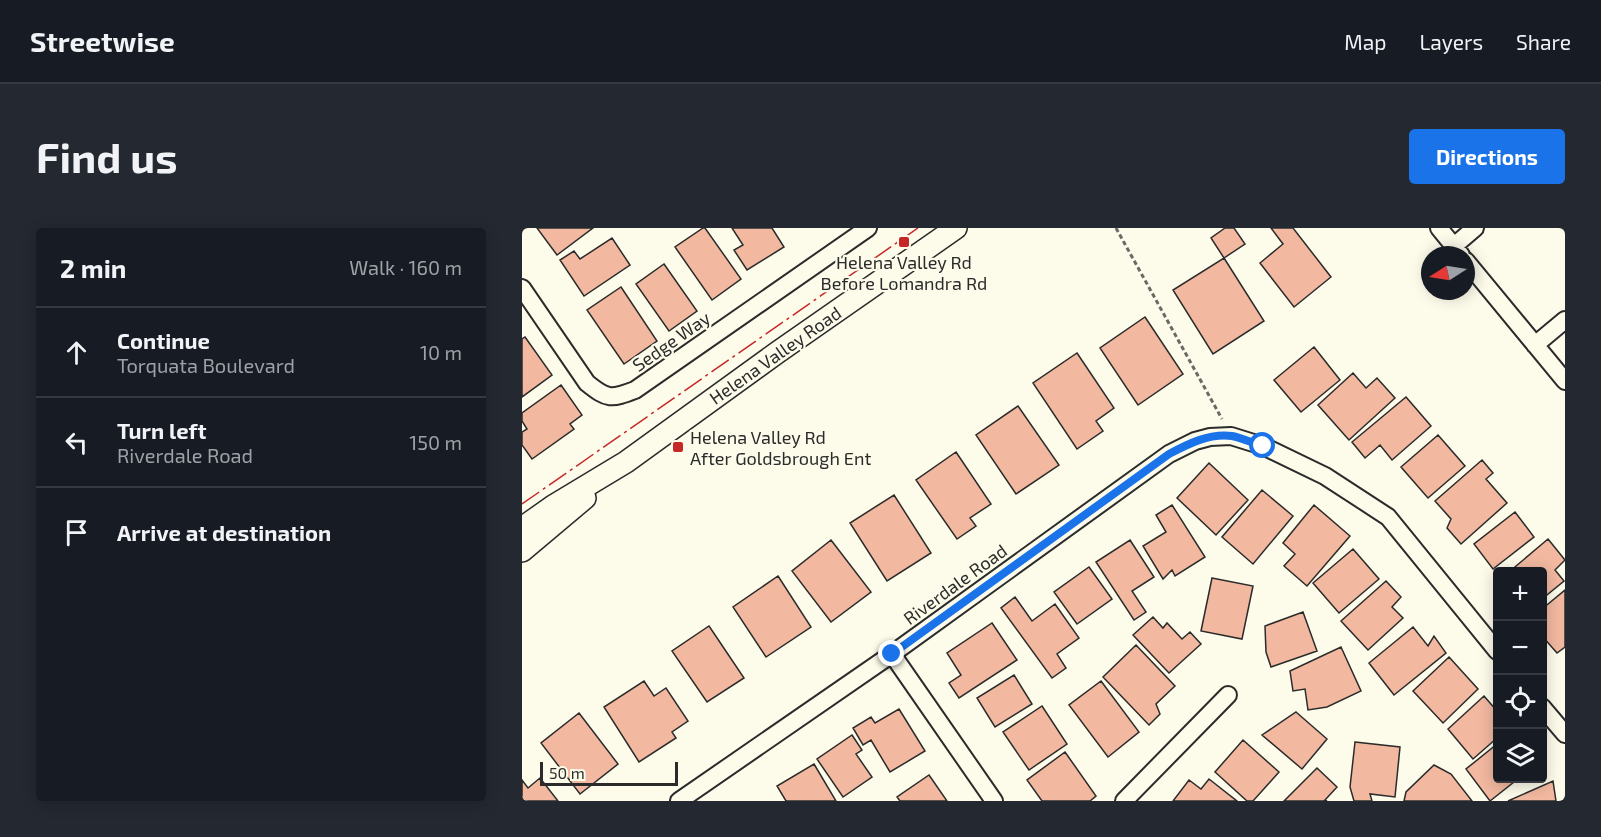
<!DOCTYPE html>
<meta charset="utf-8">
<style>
body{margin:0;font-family:"Exo 2",sans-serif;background:#242831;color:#f1f3f6}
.controls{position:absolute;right:18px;bottom:18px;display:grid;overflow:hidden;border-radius:6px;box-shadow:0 3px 15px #0003}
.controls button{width:54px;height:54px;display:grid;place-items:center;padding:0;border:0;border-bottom:2px solid #363941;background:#171b24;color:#f1f3f6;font:30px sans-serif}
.compass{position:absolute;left:899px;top:18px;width:54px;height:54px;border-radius:50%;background:#171b24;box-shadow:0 3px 15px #0003;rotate:258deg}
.scale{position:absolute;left:18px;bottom:15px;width:138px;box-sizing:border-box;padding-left:6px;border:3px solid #2b2b2b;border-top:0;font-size:16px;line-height:21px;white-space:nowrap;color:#2b2b2b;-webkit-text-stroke:4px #fdfbea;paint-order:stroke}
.stop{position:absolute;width:18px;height:18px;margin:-14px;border:4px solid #1a73e8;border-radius:50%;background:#fff}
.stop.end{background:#1a73e8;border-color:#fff;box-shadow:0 2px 6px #0008}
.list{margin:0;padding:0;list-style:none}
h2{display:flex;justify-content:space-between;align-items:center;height:78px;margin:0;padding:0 24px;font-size:26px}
h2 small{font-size:20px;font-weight:400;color:#9ea1a6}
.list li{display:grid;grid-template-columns:39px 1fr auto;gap:18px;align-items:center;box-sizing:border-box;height:90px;padding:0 24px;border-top:2px solid #363941}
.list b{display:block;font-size:22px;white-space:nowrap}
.list p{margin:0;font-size:20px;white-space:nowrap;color:#9ea1a6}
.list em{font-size:20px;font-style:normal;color:#9ea1a6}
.icon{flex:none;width:33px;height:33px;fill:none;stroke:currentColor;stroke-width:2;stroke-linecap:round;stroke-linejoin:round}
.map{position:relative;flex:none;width:1043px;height:573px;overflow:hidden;border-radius:6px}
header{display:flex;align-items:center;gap:36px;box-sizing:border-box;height:84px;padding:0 30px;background:#171b24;border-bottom:2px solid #363941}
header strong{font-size:28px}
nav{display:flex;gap:33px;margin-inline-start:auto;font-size:21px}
.intro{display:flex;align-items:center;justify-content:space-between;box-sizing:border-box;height:144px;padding:0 36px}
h1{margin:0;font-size:42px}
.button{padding:15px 27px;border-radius:6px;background:#1a73e8;color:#fff;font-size:21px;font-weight:700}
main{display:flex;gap:36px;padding:0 36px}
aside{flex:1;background:#171b24;border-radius:6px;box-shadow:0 3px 15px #0003}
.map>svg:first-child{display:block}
</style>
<header>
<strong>Streetwise</strong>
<nav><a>Map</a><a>Layers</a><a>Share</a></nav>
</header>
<div class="intro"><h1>Find us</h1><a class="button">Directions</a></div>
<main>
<aside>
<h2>2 min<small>Walk · 160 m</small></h2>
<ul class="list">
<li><svg class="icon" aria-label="ahead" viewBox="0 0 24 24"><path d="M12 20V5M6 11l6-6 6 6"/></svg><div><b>Continue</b><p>Torquata Boulevard</p></div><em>10 m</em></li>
<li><svg class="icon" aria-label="left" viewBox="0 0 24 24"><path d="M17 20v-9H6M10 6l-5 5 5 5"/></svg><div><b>Turn left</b><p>Riverdale Road</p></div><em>150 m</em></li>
<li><svg class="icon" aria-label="arrive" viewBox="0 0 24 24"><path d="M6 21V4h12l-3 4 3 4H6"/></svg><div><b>Arrive at destination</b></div></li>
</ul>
</aside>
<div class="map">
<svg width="1043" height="573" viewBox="0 0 1043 573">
<rect width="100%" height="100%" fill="#fdfbea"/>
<!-- building -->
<path fill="#f2b8a0" stroke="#2b2b2b" stroke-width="1.5" d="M15,0H71L35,27Z
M181,0H183L219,51L190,72L153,19Z
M210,0H250L262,19L225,42L212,22L221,17Z
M703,0H712L723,16L702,30L689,10Z
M749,0H771L809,49L772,79L738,35L761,16Z
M90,10L108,37L62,68L38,32L52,23L58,31Z
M702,30L742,93L691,126L651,62Z
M142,36L175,83L147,103L114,56Z
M99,59L135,113L102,136L65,82Z
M623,89L661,146L616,177L578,120Z
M3,109L30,147L0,169V111Z
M792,119L818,152L779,184L752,152Z
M555,125L592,180L574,193L581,203L555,221L511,155Z
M831,145L844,160L855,150L873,170L827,212L796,177Z
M39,157L60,187L48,196L52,201L10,231L0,217V204L5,201L0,193V185Z
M884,169L909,198L870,232L858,217L843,230L830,214Z
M496,178L537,237L494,266L454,207Z
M916,207L943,238L906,270L879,239Z
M434,224L469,276L448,290L454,298L435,311L394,252Z
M960,232L971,245L964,251L985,275L939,316L925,300L929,291L913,273Z
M687,235L726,272L694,307L655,270Z
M740,262L771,288L731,336L700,309Z
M372,267L409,325L365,353L328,295Z
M650,277L683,329L653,348L650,342L641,351L621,318L644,304L634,287Z
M792,277L828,308L785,358L762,338L773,326L761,315Z
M993,284L1012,309L971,341L952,316Z
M1026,311L1043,332L1033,342L1042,353L1020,371V344H987Z
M309,312L349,364L309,394L270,343Z
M608,312L632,349L610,363L624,384L612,392L574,334Z
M831,321L857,351L817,385L791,355Z
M567,339L590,371L555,396L532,364Z
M256,348L289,399L244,429L211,379Z
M690,350L731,358L720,411L679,403Z
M864,353L879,369L870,379L881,390L846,422L819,393Z
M1043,362V419L1035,425L1020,408V381Z
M493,369L510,393L533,376L557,410L535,426L544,440L530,450L479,380Z
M781,384L795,423L749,439L744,424L743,398Z
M631,389L641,400L645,395L660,411L668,404L679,416L647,445L611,407Z
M470,395L495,432L437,470L427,455L439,447L425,425Z
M187,398L222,450L185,474L150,423Z
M891,399L906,418L912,408L924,425L872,467L847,435Z
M614,417L653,458L634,476L638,486L627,497L581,449Z
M819,419L839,463L805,479L786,482L783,461L771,463L768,443Z
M927,429L956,461L921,495L891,463Z
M492,447L510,476L473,499L455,470Z
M122,453L132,468L144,460L166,493L150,504L154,510L117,534L82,479Z
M579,453L617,504L586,529L547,477Z
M962,468L975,483V510L951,531L926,501Z
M520,478L545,516L507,542L481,504Z
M377,481L403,523L368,544L349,512L341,517L331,500L349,489L353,495Z
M774,484L805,511L780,541L740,507Z
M57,485L96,536L58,566L19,515Z
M330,507L340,522L334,526L350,549L321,569L295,531Z
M721,512L757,544L731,573H725L693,544Z
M833,514L878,519L873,569L848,566L850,573H832L828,559Z
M975,516V550H997L968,573L944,541Z
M543,524L574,568L568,573H520L505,552Z
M292,536L314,573H264L255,558Z
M912,537L929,546L950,573H882L884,564Z
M795,540L815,559L803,572L805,573H762Z
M407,547L425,573H378L375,569Z
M18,550L36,573H0V552L6,560Z
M687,551L715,573H651L667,552L679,561Z
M1031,553L1034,573H986Z"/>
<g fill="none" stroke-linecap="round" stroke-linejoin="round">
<!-- minor casing -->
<g stroke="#2b2b2b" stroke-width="20">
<path id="minor" d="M917,0L939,27
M932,18L953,0
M944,33L1043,153
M0,60L65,155C86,172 89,171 113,162L346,0
M1013,117L1043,92
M370,426L472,573
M1020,479L1043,506
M157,573L370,426L647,226L673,213L688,209L709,208L741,218L803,248L866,289L975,423
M602,573L706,467"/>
</g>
<!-- tertiary casing -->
<g stroke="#2b2b2b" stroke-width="24">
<path id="tertiary" d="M0,300L31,278L104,234L256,124L434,0
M0,323L63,270"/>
</g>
<!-- path -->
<path stroke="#6a6964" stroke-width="3" stroke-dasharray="4.5 3" stroke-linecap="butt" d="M594,0L700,191"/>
<!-- minor -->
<use href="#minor" stroke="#fdfbea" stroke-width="16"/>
<!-- tertiary -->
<use href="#tertiary" stroke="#fdfbea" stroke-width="21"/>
<!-- power -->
<path stroke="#c62828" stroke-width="1.5" stroke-dasharray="21 4.5 3 4.5" stroke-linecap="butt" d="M0,276L396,0"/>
</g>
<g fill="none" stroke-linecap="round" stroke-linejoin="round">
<!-- route -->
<path stroke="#1a73e8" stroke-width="8" d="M370,426L647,226C666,216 687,205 710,208C720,210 731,215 741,218"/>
</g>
<!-- markers -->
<g fill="#c62828" stroke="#fdfbea" stroke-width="2">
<rect x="376" y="8" width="12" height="12" rx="3"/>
<rect x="150" y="213" width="12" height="12" rx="3"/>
</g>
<g text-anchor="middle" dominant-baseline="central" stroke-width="4.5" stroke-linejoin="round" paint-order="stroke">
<!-- poi labels -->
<g font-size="18" fill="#2b2b2b" stroke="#fdfbea">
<text x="382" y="34">Helena Valley Rd<tspan x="382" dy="21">Before Lomandra Rd</tspan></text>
<text x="168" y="209" text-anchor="start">Helena Valley Rd<tspan x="168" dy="21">After Goldsbrough Ent</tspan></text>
</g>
<!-- street labels -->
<g font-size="18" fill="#2b2b2b" stroke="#fdfbea">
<text transform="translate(149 113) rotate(-35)">Sedge Way</text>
<text transform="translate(253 127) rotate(-35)">Helena Valley Road</text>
<text transform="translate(433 356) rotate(-36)">Riverdale Road</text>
</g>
</g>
</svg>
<div class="controls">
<button>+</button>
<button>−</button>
<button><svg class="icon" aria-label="locate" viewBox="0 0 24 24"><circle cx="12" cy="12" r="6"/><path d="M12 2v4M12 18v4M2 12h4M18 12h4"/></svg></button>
<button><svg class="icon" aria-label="layers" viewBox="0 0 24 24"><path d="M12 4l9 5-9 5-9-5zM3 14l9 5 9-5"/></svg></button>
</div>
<svg class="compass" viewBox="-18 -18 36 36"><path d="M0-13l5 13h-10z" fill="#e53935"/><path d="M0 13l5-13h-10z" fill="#9ea1a6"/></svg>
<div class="scale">50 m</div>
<div class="stop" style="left:741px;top:218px"></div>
<div class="stop end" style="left:370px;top:426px"></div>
</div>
</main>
